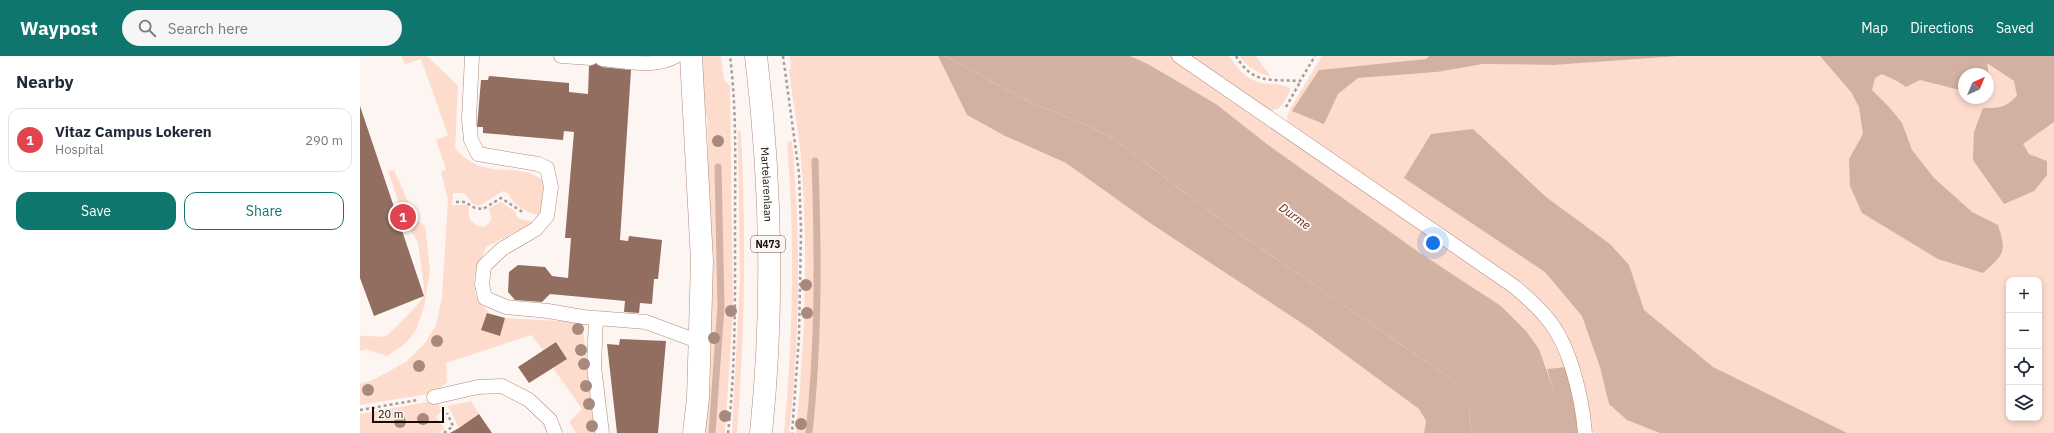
<!DOCTYPE html>
<meta charset="utf-8">
<style>
body{margin:0;font-family:"IBM Plex Sans",sans-serif;background:#f6f6f7;color:#1f2937}
.controls{position:absolute;right:12px;bottom:12px;display:grid;overflow:hidden;border-radius:8px;box-shadow:0 2px 6px #0003}
.controls button{width:36px;height:36px;display:grid;place-items:center;padding:0;border:0;border-bottom:1px solid #e0e1e3;background:#fff;color:#1f2937;font:20px sans-serif}
.compass{position:absolute;left:1598px;top:12px;width:36px;height:36px;border-radius:50%;background:#fff;box-shadow:0 2px 6px #0003;rotate:44deg}
.scale{position:absolute;left:12px;bottom:10px;width:72px;box-sizing:border-box;padding-left:4px;border:2px solid #190c07;border-top:0;font-size:11px;line-height:14px;white-space:nowrap;color:#190c07;-webkit-text-stroke:3px #fdf5f2;paint-order:stroke}
.you{position:absolute;left:1073px;top:187px;width:14px;height:14px;margin:-10px;border:3px solid #fff;border-radius:50%;background:#1a73e8;box-shadow:0 0 0 6px #1a73e833}
.badge{display:grid;place-items:center;width:26px;height:26px;border-radius:50%;background:#0f766e;color:#fff;font-size:13px;font-weight:700}
.pin{position:absolute;translate:-50% -50%;border:2px solid #fff;box-shadow:0 1px 4px #0006}
.list{margin:0;padding:0;list-style:none}
h2{display:flex;justify-content:space-between;align-items:center;height:52px;margin:0;padding:0 16px;font-size:17px}
h2 small{font-size:13px;font-weight:400;color:#747a83}
.list li{display:grid;grid-template-columns:26px 1fr auto;gap:12px;align-items:center;box-sizing:border-box;height:64px;margin:0 8px 8px;padding:0 8px;border:1px solid #e0e1e3;border-radius:12px}
.list b{display:block;font-size:15px;white-space:nowrap}
.list p{margin:0;font-size:13px;white-space:nowrap;color:#747a83}
.list em{font-size:13px;font-style:normal;color:#747a83}
.actions{display:flex;gap:8px;padding:12px 16px}
.actions a{flex:1;padding:9px 0;border:1px solid #0f766e;border-radius:12px;text-align:center;font-size:14px;color:#0f766e}
.actions .main{background:#0f766e;color:#fff}
.icon{flex:none;width:22px;height:22px;fill:none;stroke:currentColor;stroke-width:2;stroke-linecap:round;stroke-linejoin:round}
.map{position:relative;flex:none;width:1694px;height:377px;overflow:hidden}
header{display:flex;align-items:center;gap:24px;box-sizing:border-box;height:56px;padding:0 20px;background:#0f766e;color:#fff}
header strong{font-size:19px}
nav{display:flex;gap:22px;margin-inline-start:auto;font-size:14px}
.search{width:280px;height:36px;background:#f6f6f7;display:flex;align-items:center;gap:10px;box-sizing:border-box;padding:0 14px;border-radius:22px;color:#747a83;font-size:15px}
main{display:flex}
aside{flex:1;background:#fff}
.map>svg:first-child{display:block}
</style>
<header>
<strong>Waypost</strong>
<div class="search"><svg class="icon" aria-label="search" viewBox="0 0 24 24"><circle cx="10" cy="10" r="6"/><path d="M15 15l6 6"/></svg>Search here</div>
<nav><a>Map</a><a>Directions</a><a>Saved</a></nav>
</header>
<main>
<aside>
<h2>Nearby<small></small></h2>
<ul class="list">
<li><span class="badge" style="background:#e0444e">1</span><div><b>Vitaz Campus Lokeren</b><p>Hospital</p></div><em>290 m</em></li>
</ul>
<div class="actions"><a class="main">Save</a><a>Share</a></div>
</aside>
<div class="map">
<svg width="1694" height="377" viewBox="0 0 1694 377">
<rect width="100%" height="100%" fill="#fdf5f2"/>
<!-- green -->
<path fill="#fddbcd" fill-rule="evenodd" d="M41,0H67L98,30L95,93C104,101 114,110 127,112C146,116 168,111 183,125V144L179,159C169,158 151,148 149,138L143,135L119,150L113,148L104,137H93L92,149H108L110,164L118,170L123,171C131,167 134,161 128,153L141,146L156,156V160L160,163L175,166L126,191L114,222L115,238L123,251L128,255L121,274L140,280L145,262L219,266L223,273L236,377H216L209,366L222,353L193,312L207,303L197,286L183,294L171,279L86,307L87,326L74,337L0,349V328L13,324L46,306L65,287L76,269L82,241L88,144L81,116L86,113L76,84L88,79L61,3L45,8Z
M336,0H361L364,24L370,30L373,254L365,377H340L351,211L347,60L342,44Z
M430,0H578L607,59L645,80L706,107L790,167L949,272L1059,353L1066,365L1064,377H436C445,283 449,186 440,92C437,66 432,40 429,14L431,13Z
M770,0H811L1153,237L1185,268L1205,311L1187,313L1179,293L1141,250L1060,197L907,88L856,48L788,8Z
M830,0H869C880,16 890,27 910,28C918,29 925,28 931,33C926,42 921,57 909,54Z
M880,0H896L910,20C899,18 886,11 880,0Z
M962,0H1069L1067,3L959,14L978,38L998,22L1077,16L1123,8L1194,9L1319,0H1694V377H1236L1232,375L1222,325L1200,271L930,69L927,61L930,53ZM1604,18H1628V42H1604ZM1649,224H1679V362H1649Z
M378,75H380L381,78C386,178 385,277 377,377H372L380,225Z
M432,85C441,182 440,280 429,377H424C433,281 435,183 427,86Z
M34,114L56,164L65,170L70,214L64,251L56,274L46,287L27,300L6,293L0,295V280C8,279 18,282 26,280C30,279 63,243 65,239L58,186L46,167L28,115Z
M78,344L81,356L76,361L85,373L79,377H0V358Z
M111,345L119,358L99,372L88,350Z"/>
<!-- forest -->
<path fill="#d2b1a2" d="M578,0H585L665,44L727,69L754,83L874,174L1088,321C1106,342 1111,348 1110,377H1064L1066,365L1059,353L949,272L790,167L706,107L645,80L607,59Z
M1069,0H1319L1194,9L1123,8L1077,16L998,22L978,38L964,68L932,55L959,14L1066,3Z
M1460,0H1694V66L1663,88L1669,98L1687,105V119L1674,135L1644,148L1613,104L1614,76L1623,52C1640,52 1645,52 1657,40L1654,25L1627,7L1629,21L1628,23V18H1604V35L1560,24L1546,31L1537,25L1522,18L1515,22L1512,34L1529,51L1542,67L1552,94L1574,122L1612,156L1638,169C1647,197 1644,198 1623,217L1578,203L1502,157L1490,130L1489,103L1503,78L1499,51L1491,36Z
M1113,73L1186,141L1250,188L1269,209L1284,254L1353,311L1487,377H1300L1267,364L1249,348L1240,311L1222,260L1185,216L1044,122L1071,78Z
M1205,311L1218,358L1221,377H1207L1187,313Z"/>
<!-- water -->
<path fill="#d3b1a3" d="M585,0H770L788,8L856,48L907,88L1060,197L1141,250L1166,275L1179,293L1200,351L1207,377H1110C1112,351 1104,340 1088,321L874,174L754,83L727,69L665,44Z"/>
<g fill="none" stroke-linecap="round" stroke-linejoin="round">
<!-- stream -->
<path stroke="#d3b1a3" stroke-width="7" d="M352,377L361,250L358,111
M449,377C459,287 458,195 455,105"/>
</g>
<!-- building -->
<path fill="#916e60" d="M232,0H242L241,11L271,14L260,184L268,185L269,180L302,184L298,223H294L292,248L280,247L279,257L264,256L265,245L190,238L182,246L155,244L148,236L149,216L158,209L185,211L192,220L208,222L211,182H205L214,76L204,75L203,84L123,77V71H117L121,24H128L129,20L209,27V36L228,38L229,10H231Z
M0,50L64,240L14,260L0,222Z
M127,257L145,262L140,280L121,274Z
M260,283L306,285L298,377H257L247,288L259,289Z
M196,286L207,303L169,327L158,311Z
M119,358L132,377H90L99,372Z"/>
<g fill="none" stroke-linecap="round" stroke-linejoin="round">
<!-- lane casing -->
<g stroke="#af8b7c" stroke-width="15">
<path id="lane" d="M112,0L109,63L111,84L118,98L178,108L187,112L191,131L187,160L176,173L142,193L124,210L122,228L125,242L146,251L188,255L223,261L286,266L340,286
M201,0L231,2
M819,0L1155,231C1165,240 1177,250 1186,261C1210,288 1222,341 1225,377
M242,3C266,5 294,13 316,0
M236,262L234,311L242,377
M74,341L118,331L142,330L169,344L190,364L195,377"/>
</g>
<!-- street casing -->
<g stroke="#af8b7c" stroke-width="23">
<path id="street" d="M331,0L342,205L338,342L334,377"/>
</g>
<!-- primary casing -->
<g stroke="#af8b7c" stroke-width="23">
<g id="primary">
<path id="s1" d="M396,0C411,125 414,252 401,377"/>
</g>
</g>
<!-- path -->
<path stroke="#a69c98" stroke-width="2.5" stroke-dasharray="3 3" stroke-linecap="butt" d="M423,0L439,117L441,174L439,281L432,377
M876,0C893,29 911,23 940,25L955,0
M926,51L940,26
M96,146H105L115,152L123,153L141,142L164,157
M0,354L57,344
M84,377L93,370L87,357
M368,377C376,308 375,237 375,167C375,111 377,56 370,0"/>
<!-- lane -->
<use href="#lane" stroke="#fff" stroke-width="14"/>
<!-- street -->
<use href="#street" stroke="#fff" stroke-width="22"/>
<!-- primary -->
<use href="#primary" stroke="#fff" stroke-width="22"/>
</g>
<!-- trees -->
<g fill="#a78a7d">
<circle cx="358" cy="85" r="6"/>
<circle cx="446" cy="229" r="6"/>
<circle cx="371" cy="255" r="6"/>
<circle cx="447" cy="257" r="6"/>
<circle cx="218" cy="273" r="6"/>
<circle cx="354" cy="282" r="6"/>
<circle cx="77" cy="285" r="6"/>
<circle cx="221" cy="294" r="6"/>
<circle cx="224" cy="308" r="6"/>
<circle cx="59" cy="310" r="6"/>
<circle cx="226" cy="330" r="6"/>
<circle cx="8" cy="334" r="6"/>
<circle cx="229" cy="348" r="6"/>
<circle cx="365" cy="360" r="6"/>
<circle cx="63" cy="363" r="6"/>
<circle cx="40" cy="366" r="6"/>
<circle cx="441" cy="368" r="6"/>
<circle cx="232" cy="370" r="6"/>
</g>
<g text-anchor="middle" dominant-baseline="central" stroke-width="4" stroke-linejoin="round" paint-order="stroke">
<!-- shield labels -->
<rect fill="#fdf5f2" stroke="#5d524e" stroke-width="1" x="391" y="180" width="34" height="16" rx="3"/>
<g font-size="10" font-weight="bold" fill="#190c07">
<text x="408" y="188">N473</text>
</g>
<!-- street labels -->
<g font-size="11" fill="#190c07" stroke="#fdf5f2">
<text stroke="none"><textPath href="#s1" startOffset="129">Martelarenlaan</textPath></text>
</g>
<!-- water labels -->
<g font-size="12" font-style="italic" fill="#5a2c17" stroke="#fdf5f2">
<text transform="translate(935 160) rotate(36)">Durme</text>
</g>
</g>
</svg>
<div class="controls">
<button>+</button>
<button>−</button>
<button><svg class="icon" aria-label="locate" viewBox="0 0 24 24"><circle cx="12" cy="12" r="6"/><path d="M12 2v4M12 18v4M2 12h4M18 12h4"/></svg></button>
<button><svg class="icon" aria-label="layers" viewBox="0 0 24 24"><path d="M12 4l9 5-9 5-9-5zM3 14l9 5 9-5"/></svg></button>
</div>
<svg class="compass" viewBox="-18 -18 36 36"><path d="M0-13l5 13h-10z" fill="#e53935"/><path d="M0 13l5-13h-10z" fill="#747a83"/></svg>
<div class="scale">20 m</div>
<div class="you"></div>
<div class="pin badge" style="left:43px;top:161px;background:#e0444e">1</div>
</div>
</main>
